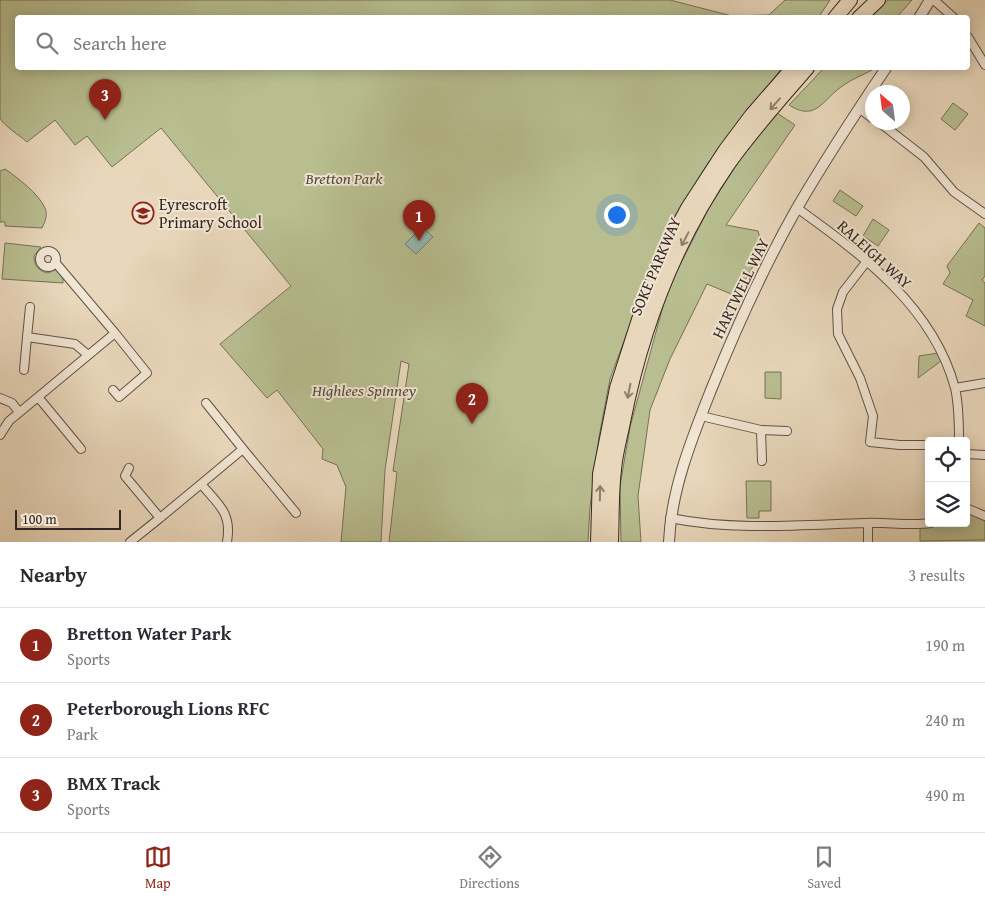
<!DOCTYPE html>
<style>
body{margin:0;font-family:"Gentium Book Plus",serif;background:#f2f2f3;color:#2b2b33}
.controls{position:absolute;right:15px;bottom:15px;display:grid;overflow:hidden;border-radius:5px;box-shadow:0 2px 12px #0003}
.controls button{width:45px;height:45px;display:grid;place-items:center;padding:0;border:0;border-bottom:1px solid #e1e1e2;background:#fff;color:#2b2b33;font:25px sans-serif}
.compass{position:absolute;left:865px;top:85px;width:45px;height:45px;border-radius:50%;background:#fff;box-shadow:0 2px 12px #0003;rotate:332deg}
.scale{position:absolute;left:15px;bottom:12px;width:106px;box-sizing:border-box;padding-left:5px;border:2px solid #322621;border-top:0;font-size:14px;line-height:18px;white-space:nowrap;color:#322621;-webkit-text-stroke:4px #f1e5d3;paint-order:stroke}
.you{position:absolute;left:616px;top:214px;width:18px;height:18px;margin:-12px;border:4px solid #fff;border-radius:50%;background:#1a73e8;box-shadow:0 0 0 8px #1a73e833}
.badge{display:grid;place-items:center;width:32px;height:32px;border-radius:50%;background:#8f2418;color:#fff;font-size:16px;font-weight:700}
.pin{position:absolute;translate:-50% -41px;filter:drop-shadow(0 1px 2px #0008)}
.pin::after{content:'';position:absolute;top:26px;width:18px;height:15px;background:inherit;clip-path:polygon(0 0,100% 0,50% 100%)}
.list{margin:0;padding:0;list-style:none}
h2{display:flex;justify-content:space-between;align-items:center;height:65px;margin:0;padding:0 20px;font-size:21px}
h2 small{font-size:16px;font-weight:400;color:#7c7c81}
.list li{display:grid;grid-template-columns:32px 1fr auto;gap:15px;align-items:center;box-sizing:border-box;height:75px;padding:0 20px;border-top:1px solid #e1e1e2}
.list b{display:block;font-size:19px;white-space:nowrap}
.list p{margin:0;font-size:16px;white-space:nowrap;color:#7c7c81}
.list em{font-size:16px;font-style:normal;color:#7c7c81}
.icon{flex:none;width:28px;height:28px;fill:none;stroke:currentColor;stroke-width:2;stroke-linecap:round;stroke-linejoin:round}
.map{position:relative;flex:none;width:985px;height:542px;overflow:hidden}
.search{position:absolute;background:#fff;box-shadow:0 2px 12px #0003;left:15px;right:15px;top:15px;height:55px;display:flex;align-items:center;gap:12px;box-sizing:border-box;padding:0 18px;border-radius:5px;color:#7c7c81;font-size:19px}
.sheet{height:290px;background:#fff}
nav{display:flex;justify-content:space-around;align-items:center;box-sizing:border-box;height:70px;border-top:1px solid #e1e1e2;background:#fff;font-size:14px;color:#7c7c81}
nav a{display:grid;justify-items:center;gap:2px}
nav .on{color:#8f2418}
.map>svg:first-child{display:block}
</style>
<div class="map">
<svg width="985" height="542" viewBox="0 0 985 542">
<rect width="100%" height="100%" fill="#e9d7bb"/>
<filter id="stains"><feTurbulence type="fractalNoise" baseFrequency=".004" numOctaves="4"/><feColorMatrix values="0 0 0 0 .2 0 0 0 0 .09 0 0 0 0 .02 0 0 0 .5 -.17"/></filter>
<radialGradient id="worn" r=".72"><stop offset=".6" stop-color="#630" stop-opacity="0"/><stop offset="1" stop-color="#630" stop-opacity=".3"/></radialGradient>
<!-- green -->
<path fill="#b8be90" stroke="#757258" d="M0,0H670L732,16L769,15L785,0H830L818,18H18V68H782L708,163L673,219L644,287L610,379L599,437L590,507L588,542H389L397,472L393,471L409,364L401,361L385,470L381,542H341L346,487L337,465L322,459L323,449L277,390L267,398L220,344L291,286L161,128L112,167L87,136L75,145L55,120L27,142C19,135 4,126 0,118Z
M888,0H912L897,17H871Z
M824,68H872V70C863,75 852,79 844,85C823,98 817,123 789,105Z
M953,103L968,114L955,130L941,119Z
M777,113L795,125L726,225L758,231L763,249L736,296L707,284L670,359L650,410L638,496L641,542H621L620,486L630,427L668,288L709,208L739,161Z
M5,169C18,178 39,194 45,208C48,215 45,222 42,228L5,226V222H0V171Z
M840,190L863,206L856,216L833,201Z
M873,219L889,230L878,246L863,236Z
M979,223L985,228V276L982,280L985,283V326L966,316L973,300L943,284L950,273L947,266Z
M5,243L41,247L34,256C34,265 38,271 48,273L57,269L63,278V283L2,279Z
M938,353L941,361L918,378L919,356Z
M765,372H781V399L765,398Z
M746,481H771V511H759V518H747Z
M966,512L985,521V540L920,541V527H928L937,523H966Z"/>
<!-- water -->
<path fill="#97b9b1" stroke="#6f7e77" d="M422,227L433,237L416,254L405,244Z"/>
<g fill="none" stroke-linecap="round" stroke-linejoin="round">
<!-- minor casing -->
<g stroke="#605248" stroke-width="10">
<path id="minor" d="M934,0L954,18
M968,37L985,65
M859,108L872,118
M879,122L924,157L954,192L985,214
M797,208C862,255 933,306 955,388C959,405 959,423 959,441
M40 259a8 8 0 1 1 16 0a8 8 0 1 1-16 0Z
M867,261L843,292L837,309L838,334L860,378L873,416L870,442L900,445H929
M27,337L30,307
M24,370L27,337L75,344L88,355
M955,388L985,383
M113,390L119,397L147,373L115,333
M38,397L115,333L55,262
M0,398L12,403L19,412
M206,403L243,449
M701,416L761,430L787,431
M761,430L762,461
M0,435L9,421L38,397L81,449
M966,454L985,455
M129,468L125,476L160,518L130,542
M201,484L243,449L296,513
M966,508L985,516
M160,518L201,484C219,505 232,513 227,542
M670,518C734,531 801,525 865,523C887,522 909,526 931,523
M868,542V523"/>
</g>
<!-- tertiary casing -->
<g stroke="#605248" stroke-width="12">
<path id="tertiary" d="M919,18L930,0
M669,542C671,490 692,438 711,390C736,328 764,266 797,208C825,160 855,114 886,68"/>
</g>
<!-- trunk casing -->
<g stroke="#322621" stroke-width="16">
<path id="trunk" d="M835,18L850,0
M859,18L878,0
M598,542L600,474L617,388L645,301L668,245L688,208L725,151L752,115L793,68
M611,542C612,518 611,494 614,470C615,454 620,438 623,422C641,330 675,241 728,164C752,130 780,99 807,68"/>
</g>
<!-- minor -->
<use href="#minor" stroke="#f1e5d3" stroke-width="8"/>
<!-- tertiary -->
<use href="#tertiary" stroke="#f1e5d3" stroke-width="10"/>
<!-- trunk -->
<use href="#trunk" stroke="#e9d7bb" stroke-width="14"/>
</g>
<!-- one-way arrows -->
<defs><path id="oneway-shaft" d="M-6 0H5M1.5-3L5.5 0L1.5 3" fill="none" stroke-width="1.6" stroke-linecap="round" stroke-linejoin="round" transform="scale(1.25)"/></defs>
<g stroke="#8e7e6e">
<use href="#oneway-shaft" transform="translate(775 104) rotate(131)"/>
<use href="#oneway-shaft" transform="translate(685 239) rotate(118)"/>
<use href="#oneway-shaft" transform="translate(629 391) rotate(101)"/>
<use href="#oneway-shaft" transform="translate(600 493) rotate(-89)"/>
</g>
<!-- icons -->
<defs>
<g id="school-ring" transform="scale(1.125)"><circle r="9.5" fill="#f1e5d3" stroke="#8f2418" stroke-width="1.5"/><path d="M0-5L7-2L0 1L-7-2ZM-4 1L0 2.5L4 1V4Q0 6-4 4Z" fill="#8f2418"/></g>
</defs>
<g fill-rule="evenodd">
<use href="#school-ring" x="143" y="213"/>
</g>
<g text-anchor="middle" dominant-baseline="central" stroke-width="4" stroke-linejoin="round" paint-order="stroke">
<!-- park labels -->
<g font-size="16" font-style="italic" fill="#544c3d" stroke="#f1e5d3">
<text x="344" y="178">Bretton Park</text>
<text x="364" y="390">Highlees Spinney</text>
</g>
<!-- poi labels -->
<g font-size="16" fill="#322621" stroke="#f1e5d3" text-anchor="start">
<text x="159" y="204">Eyrescroft<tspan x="159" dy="18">Primary School</tspan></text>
</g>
<!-- street labels -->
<g font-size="16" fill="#322621" stroke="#f1e5d3">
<text transform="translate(875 254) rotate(42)">RALEIGH WAY</text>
<text transform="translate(655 266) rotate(-67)">SOKE PARKWAY</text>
<text transform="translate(740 288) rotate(-64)">HARTWELL WAY</text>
</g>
</g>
<rect width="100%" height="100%" filter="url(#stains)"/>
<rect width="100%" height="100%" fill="url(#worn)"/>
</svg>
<div class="controls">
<button><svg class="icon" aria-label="locate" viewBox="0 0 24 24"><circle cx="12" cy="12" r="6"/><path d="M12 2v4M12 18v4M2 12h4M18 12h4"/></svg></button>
<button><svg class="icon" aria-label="layers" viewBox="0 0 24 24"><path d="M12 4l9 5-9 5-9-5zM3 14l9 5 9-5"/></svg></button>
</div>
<svg class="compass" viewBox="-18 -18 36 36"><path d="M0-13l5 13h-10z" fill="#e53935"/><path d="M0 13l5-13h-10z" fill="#7c7c81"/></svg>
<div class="scale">100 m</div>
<div class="you"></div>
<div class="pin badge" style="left:419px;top:241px">1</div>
<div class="pin badge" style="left:472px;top:424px">2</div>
<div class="pin badge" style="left:105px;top:120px">3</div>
<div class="search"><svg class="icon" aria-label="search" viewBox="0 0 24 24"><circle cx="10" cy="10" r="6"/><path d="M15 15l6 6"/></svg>Search here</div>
</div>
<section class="sheet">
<h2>Nearby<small>3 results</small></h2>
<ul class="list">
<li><span class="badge">1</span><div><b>Bretton Water Park</b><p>Sports</p></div><em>190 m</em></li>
<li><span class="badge">2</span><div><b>Peterborough Lions RFC</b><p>Park</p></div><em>240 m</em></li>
<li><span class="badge">3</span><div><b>BMX Track</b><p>Sports</p></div><em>490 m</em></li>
</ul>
</section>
<nav>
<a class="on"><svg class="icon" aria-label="map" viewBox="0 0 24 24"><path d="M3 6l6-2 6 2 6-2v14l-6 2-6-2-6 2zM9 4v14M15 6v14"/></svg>Map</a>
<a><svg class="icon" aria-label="directions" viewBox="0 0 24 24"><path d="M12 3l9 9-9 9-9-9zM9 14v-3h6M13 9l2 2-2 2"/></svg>Directions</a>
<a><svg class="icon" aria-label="saved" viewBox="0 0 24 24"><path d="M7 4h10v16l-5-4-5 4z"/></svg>Saved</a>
</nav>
